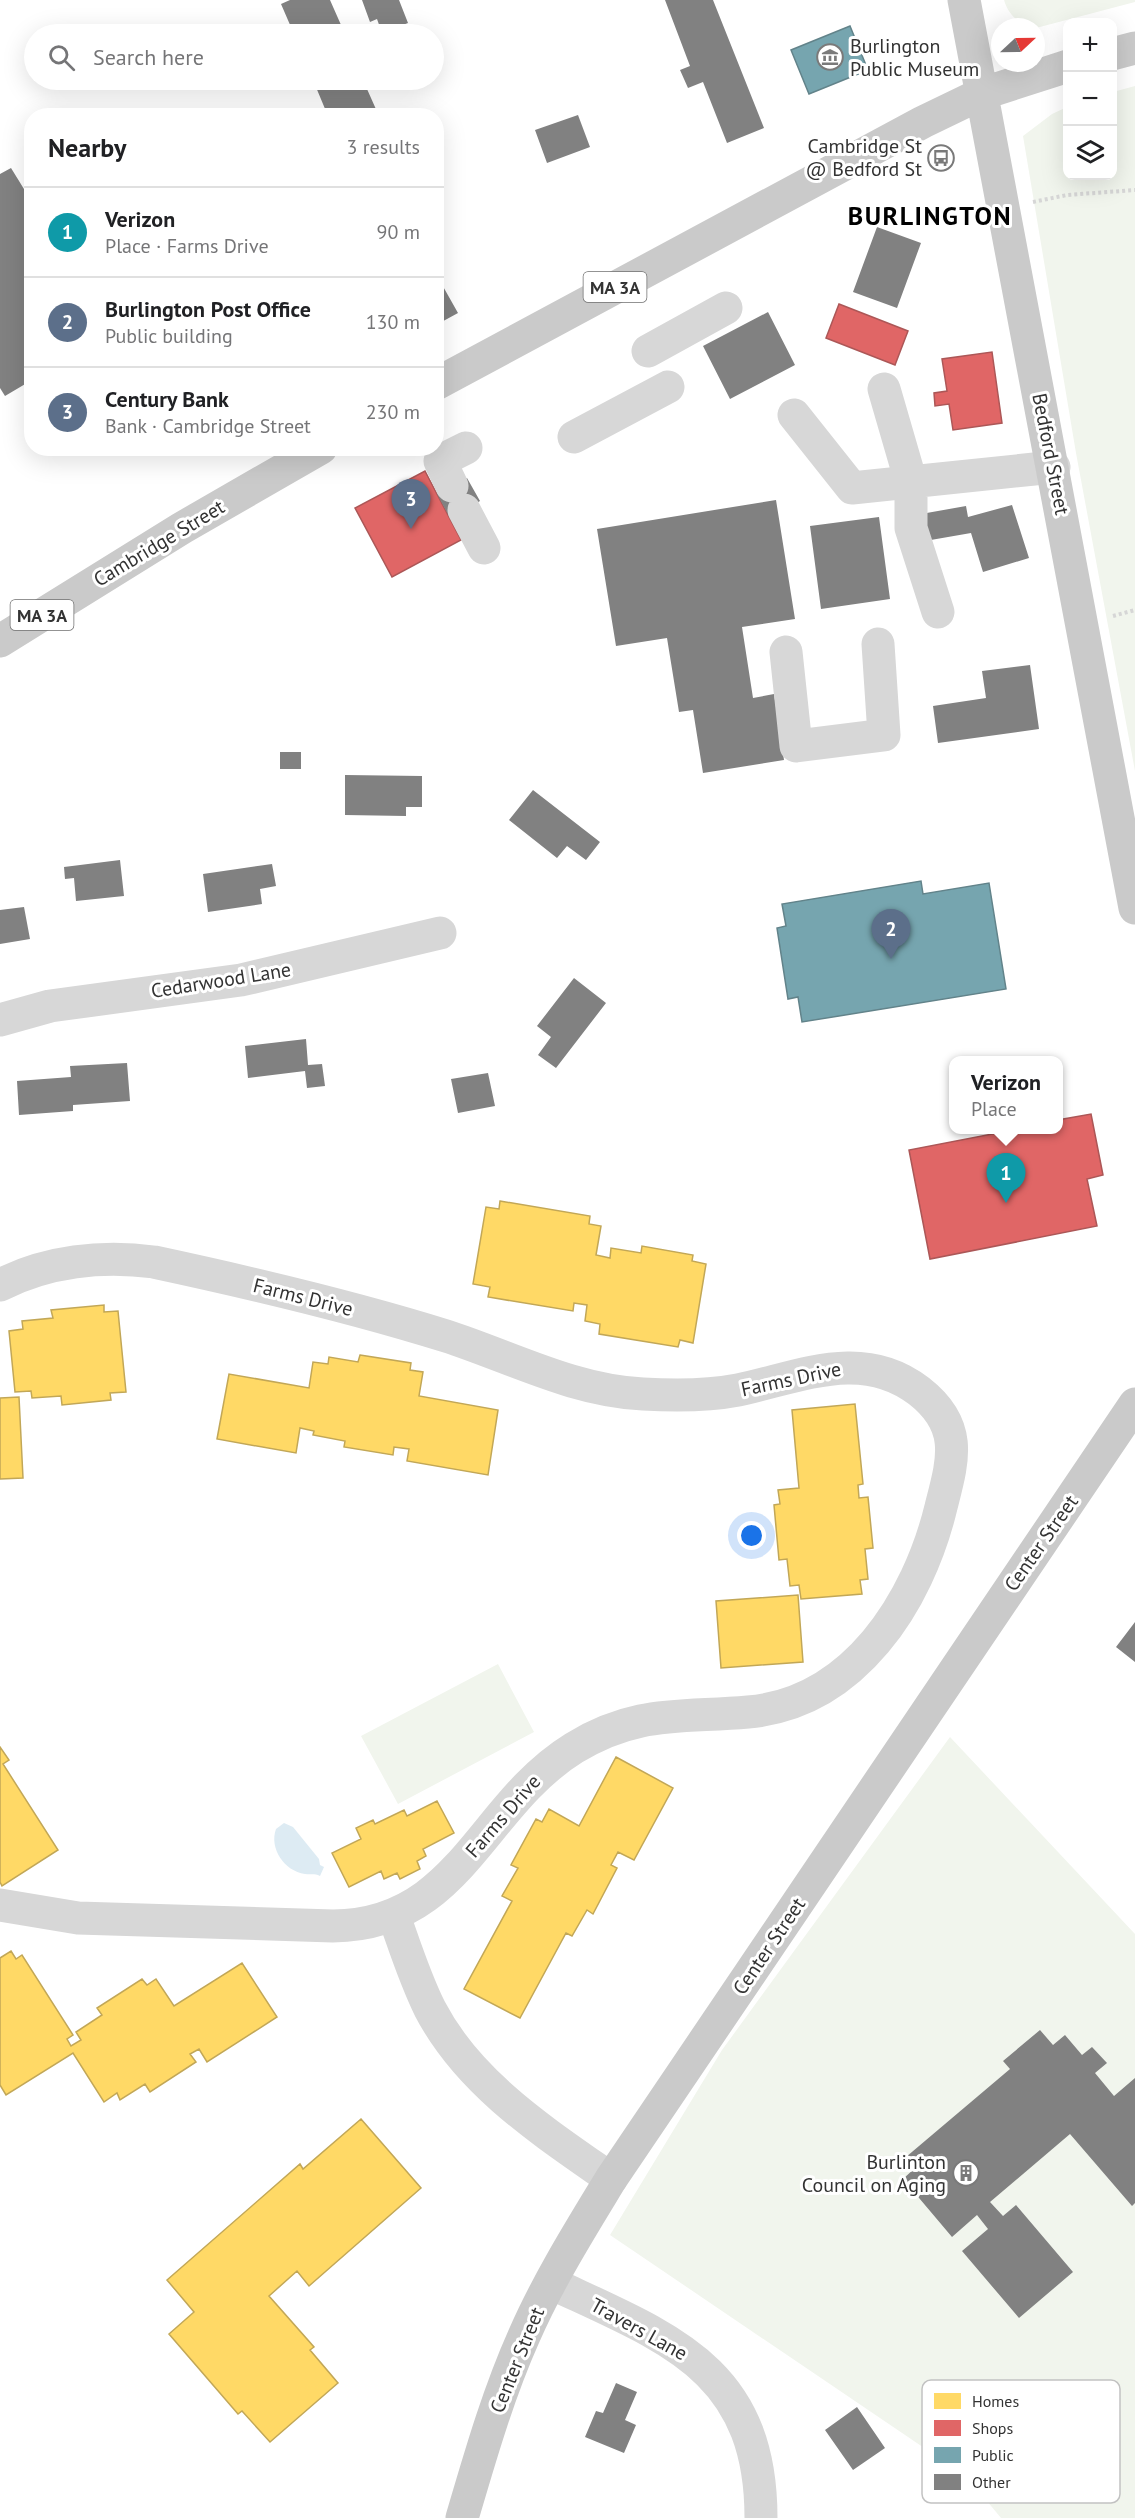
<!DOCTYPE html>
<meta charset="utf-8">
<style>
body{margin:0;font-family:"PT Sans",sans-serif;background:#f6f6f6;color:#202124}
.controls{position:absolute;right:18px;top:18px;display:grid;overflow:hidden;border-radius:12px;box-shadow:0 6px 24px #0002}
.controls button{width:54px;height:54px;display:grid;place-items:center;padding:0;border:0;border-bottom:2px solid #e0e0e0;background:#fff;color:#202124;font:30px sans-serif}
.compass{position:absolute;left:991px;top:18px;width:54px;height:54px;border-radius:50%;background:#fff;box-shadow:0 6px 24px #0002;rotate:68deg}
.you{position:absolute;left:752px;top:1536px;width:21px;height:21px;margin:-15px;border:4px solid #fff;border-radius:50%;background:#1a73e8;box-shadow:0 0 0 9px #1a73e833}
.badge{display:grid;place-items:center;width:39px;height:39px;border-radius:50%;background:#7a7a7a;color:#fff;font-size:20px;font-weight:700}
.pin{position:absolute;translate:-50% -50px;filter:drop-shadow(0 2px 3px #0008)}
.pin::after{content:'';position:absolute;top:32px;width:21px;height:18px;background:inherit;clip-path:polygon(0 0,100% 0,50% 100%)}
.popup{position:absolute;left:949px;top:1056px;width:114px;height:78px;box-sizing:border-box;display:grid;place-content:center;border-radius:12px;background:#fff;filter:drop-shadow(0 2px 4px #0005);font-size:20px;white-space:nowrap;color:#757577}
.popup b{font-size:22px;color:#202124}
.popup::after{content:'';position:absolute;left:50%;top:100%;margin-left:-12px;border:12px solid transparent;border-top-color:#fff}
.list{margin:0;padding:0;list-style:none}
h2{display:flex;justify-content:space-between;align-items:center;height:78px;margin:0;padding:0 24px;font-size:26px}
h2 small{font-size:20px;font-weight:400;color:#757577}
.list li{display:grid;grid-template-columns:39px 1fr auto;gap:18px;align-items:center;box-sizing:border-box;height:90px;padding:0 24px;border-top:2px solid #e0e0e0}
.list b{display:block;font-size:22px;white-space:nowrap}
.list p{margin:0;font-size:20px;white-space:nowrap;color:#757577}
.list em{font-size:20px;font-style:normal;color:#757577}
.icon{flex:none;width:33px;height:33px;fill:none;stroke:currentColor;stroke-width:2;stroke-linecap:round;stroke-linejoin:round}
.map{position:relative;flex:none;width:1135px;height:2518px;overflow:hidden}
.search{position:absolute;background:#fff;box-shadow:0 6px 24px #0002;left:24px;top:24px;width:420px;height:66px;display:flex;align-items:center;gap:15px;box-sizing:border-box;padding:0 21px;border-radius:33px;color:#757577;font-size:22px}
.panel{position:absolute;background:#fff;box-shadow:0 6px 24px #0002;left:24px;top:108px;width:420px;height:348px;border-radius:24px}
.map>svg:first-child{display:block}
</style>
<div class="map">
<svg width="1135" height="2518" viewBox="0 0 1135 2518">
<rect width="100%" height="100%" fill="#fff"/>
<!-- green -->
<path fill="#f1f5ed" d="M1004,0H1135V2L1036,28C1021,25 1009,17 1004,0Z
M1135,86V771L1076,453L1023,136L1052,114L1067,107L1068,176H1112L1113,92Z
M498,1664L534,1732L398,1804L361,1736Z
M950,1737L1135,1934V2518H1001L967,2477L610,2235L722,2050Z"/>
<!-- water -->
<path fill="#ddebf3" d="M284,1823L293,1827L319,1859L320,1865L324,1867L320,1876C314,1873 311,1875 305,1874C284,1871 269,1848 276,1829Z"/>
<!-- homes -->
<path fill="#ffd966" stroke="#c2a757" stroke-width="1.5" d="M500,1201L590,1216L589,1224L601,1226L596,1255L610,1258L611,1248L641,1253L642,1246L693,1255L692,1261L706,1264L693,1343L680,1340L678,1347L599,1334L600,1324L585,1321L587,1305L574,1303L573,1311L488,1297L490,1287L473,1284L486,1207L499,1209Z
M104,1305V1312L118,1311L126,1392L110,1393L111,1400L62,1405L61,1396L32,1398L31,1391L15,1392L9,1331L23,1329L22,1321L53,1318L51,1310Z
M360,1355L411,1363L410,1370L423,1372L419,1396L498,1410L488,1475L407,1461L409,1449L394,1447L393,1455L344,1447L345,1441L313,1435L314,1431L300,1428L296,1453L217,1439L229,1374L309,1388L313,1362L328,1364L329,1357L358,1362Z
M19,1397L23,1478L0,1479V1398Z
M855,1404L863,1484L858,1485L859,1498L868,1497L873,1548L865,1549L868,1579L860,1580L862,1594L801,1599L799,1585L790,1586L787,1559L779,1560L774,1505L780,1504L778,1490L799,1488L792,1410Z
M798,1595L803,1662L721,1668L716,1601Z
M0,1747L9,1760L3,1764L58,1850L2,1886L0,1882Z
M616,1757L673,1788L634,1860L618,1852L611,1865L617,1868L593,1914L587,1910L572,1936L566,1933L520,2018L464,1989L512,1901L502,1896L518,1868L511,1865L536,1819L542,1822L549,1809L579,1826Z
M437,1801L454,1833L423,1849L426,1856L417,1861L420,1869L400,1879L397,1873L384,1879L381,1871L349,1887L332,1853L361,1839L356,1828L373,1820L375,1824L404,1810L407,1816Z
M11,1951L16,1959L22,1955L73,2035L67,2039L71,2046L81,2040L76,2032L102,2015L97,2008L142,1979L147,1985L156,1979L174,2006L242,1963L277,2017L207,2062L199,2049L190,2054L196,2062L150,2092L145,2084L120,2100L117,2093L104,2102L73,2053L6,2095L0,2085V1958Z
M361,2119L421,2188L309,2286L297,2271L269,2296L314,2347L310,2350L338,2383L270,2442L242,2411L238,2414L169,2334L194,2312L167,2280L300,2164L303,2169Z"/>
<!-- shops -->
<path fill="#e06666" stroke="#ac5757" stroke-width="1.5" d="M839,304L908,331L895,365L826,338Z
M992,352L1002,423L953,430L949,404L935,406L934,393L947,391L942,359Z
M425,471L461,540L392,577L355,508Z
M1091,1114L1103,1175L1087,1179L1097,1226L930,1259L909,1150L1013,1130H1058V1120Z"/>
<!-- public -->
<path fill="#76a5af" stroke="#62838a" stroke-width="1.5" d="M850,26L868,70L809,94L791,50Z
M921,881L923,894L989,883L1006,989L802,1022L798,997L788,999L777,928L786,926L782,904Z"/>
<!-- building -->
<path fill="#818181" d="M290,0H330L345,34H294L281,4Z
M362,0H399L408,23L382,33L377,19L370,22Z
M665,0H713L764,128L727,143L703,82L688,88L680,70L690,66Z
M313,80H363L379,116H328Z
M578,115L590,147L547,163L535,130Z
M11,168L32,202V380L5,396L0,388V174Z
M877,227L921,243L897,308L853,292Z
M436,274L458,313L436,325Z
M768,312L795,365L730,399L703,346Z
M467,478L480,501L450,518L437,494Z
M776,500L795,619L742,627L753,698L774,694L784,760L703,773L693,710L679,712L667,638L616,646L597,529Z
M1012,505L1029,558L983,572L971,533L925,541L921,514L966,506L968,517Z
M879,517L890,599L821,609L810,526Z
M1030,665L1039,729L938,743L933,706L986,698L982,671Z
M280,752H301V769H280Z
M345,775L422,776V807H406V816L345,815Z
M533,790L600,842L586,860L567,846L557,858L509,820Z
M120,860L124,896L76,901L74,878L65,879L64,867Z
M272,864L276,886L260,889L262,904L208,912L203,874Z
M24,907L30,939L0,944V910Z
M574,978L606,1003L556,1068L538,1055L551,1037L537,1026Z
M306,1039L308,1065L322,1064L325,1086L307,1088L305,1071L248,1078L245,1046Z
M127,1063L130,1101L73,1105V1111L19,1115L17,1081L71,1077L70,1066Z
M488,1073L495,1106L458,1113L451,1079Z
M1135,1622V1662L1116,1647Z
M1040,2030L1053,2045L1065,2035L1082,2055L1092,2047L1107,2063L1095,2073L1114,2096L1135,2078V2203L1132,2206L1070,2134L990,2202L1003,2216L1016,2205L1073,2272L1019,2318L962,2251L988,2229L977,2215L952,2237L903,2179L915,2168L906,2157L1010,2069L1003,2061Z
M616,2383L637,2392L625,2420L636,2425L624,2453L585,2437L596,2411L603,2413Z
M857,2407L885,2448L853,2470L825,2430Z"/>
<g fill="none" stroke-linecap="round" stroke-linejoin="round">
<!-- path -->
<path stroke="#d6d6d6" stroke-width="4" stroke-dasharray="3 3" stroke-linecap="butt" d="M1033,202L1067,195L1135,190
M1113,616L1135,610"/>
<!-- minor -->
<path stroke="#d7d7d7" stroke-width="33" d="M648,351L726,308
M884,389L911,482V528L938,612
M794,415L852,488L1054,467
M574,437L668,387
M452,486L440,461L466,448
M464,510L484,548
M786,652L796,746L884,735L878,644
M0,1020L50,1006L241,980L440,933
M0,1285C47,1261 102,1255 154,1262C252,1283 350,1306 446,1336C511,1357 574,1391 643,1394C675,1396 707,1396 738,1390C800,1377 862,1347 919,1391C964,1426 953,1460 941,1507C918,1602 854,1703 748,1712C680,1718 636,1710 574,1748C480,1806 460,1925 333,1926L78,1918L0,1905
M394,1916C405,1947 415,1979 430,2009C469,2084 544,2132 611,2179
M551,2283C668,2338 761,2368 761,2518"/>
<!-- major -->
<path stroke="#cacaca" stroke-width="33" d="M964,0L1135,908
M1112,54L1135,48
M436,384L923,122L981,94L1068,66
M0,641L182,528L321,448
M462,2518C480,2457 498,2394 524,2336C548,2281 580,2230 611,2179L1135,1404"/>
</g>
<!-- icons -->
<defs>
<g id="museum-ring" transform="scale(1.35)"><circle r="9.5" fill="#fff" stroke="#7a7a7a" stroke-width="1.5"/><path d="M0-6L6-3V-2H-6V-3ZM-5-1h2V3h-2ZM-1-1h2V3h-2ZM3-1h2V3H3ZM-6 4H6V6H-6Z" fill="#7a7a7a"/></g>
<g id="bus-ring" transform="scale(1.35)"><circle r="9.5" fill="#fff" stroke="#7a7a7a" stroke-width="1.5"/><path d="M-5-6H5V4H4V6H2V4H-2V6H-4V4H-5ZM-3.5-4V0h7V-4ZM-3.5 1.2v1.5H-2V1.2ZM2 1.2v1.5H3.5V1.2Z" fill="#7a7a7a"/></g>
<g id="building-ring" transform="scale(1.35)"><circle r="9.5" fill="#fff" stroke="#7a7a7a" stroke-width="1.5"/><path d="M-4-6H4V6H1V3H-1V6H-4ZM-2.5-4.3h1.7v1.8h-1.7ZM.8-4.3h1.7v1.8H.8ZM-2.5-1h1.7V.8h-1.7ZM.8-1h1.7V.8H.8Z" fill="#7a7a7a"/></g>
</defs>
<g fill-rule="evenodd">
<use href="#museum-ring" x="830" y="57"/>
<use href="#bus-ring" x="941" y="158"/>
<use href="#building-ring" x="966" y="2173"/>
</g>
<g text-anchor="middle" dominant-baseline="central" stroke-width="6" stroke-linejoin="round" paint-order="stroke">
<!-- shield labels -->
<g fill="#fff" stroke="#707070" stroke-width="1.5">
<rect x="583.5" y="272" width="63" height="30" rx="4.5"/>
<rect x="10.5" y="600" width="63" height="30" rx="4.5"/>
</g>
<g font-size="18" font-weight="bold" fill="#333">
<text x="615" y="287">MA 3A</text>
<text x="42" y="615">MA 3A</text>
</g>
<!-- poi labels -->
<g font-size="20" fill="#333" stroke="#fff" text-anchor="end">
<text x="850" y="46" text-anchor="start">Burlington<tspan x="850" dy="23">Public Museum</tspan></text>
<text x="922" y="146">Cambridge St<tspan x="922" dy="23">@ Bedford St</tspan></text>
<text x="946" y="2162">Burlinton<tspan x="946" dy="23">Council on Aging</tspan></text>
</g>
<!-- street labels -->
<g font-size="20" fill="#333" stroke="#fff">
<text transform="translate(1051 454) rotate(79)">Bedford Street</text>
<text transform="translate(159 543) rotate(-31)">Cambridge Street</text>
<text transform="translate(221 980) rotate(-9)">Cedarwood Lane</text>
<text transform="translate(303 1297) rotate(14)">Farms Drive</text>
<text transform="translate(791 1379) rotate(-12)">Farms Drive</text>
<text transform="translate(1041 1543) rotate(-55)">Center Street</text>
<text transform="translate(503 1816) rotate(-49)">Farms Drive</text>
<text transform="translate(769 1946) rotate(-56)">Center Street</text>
<text transform="translate(639 2329) rotate(29)">Travers Lane</text>
<text transform="translate(517 2360) rotate(-68)">Center Street</text>
</g>
<!-- district labels -->
<g font-size="26" font-weight="bold" letter-spacing="1.5" fill="#000" stroke="#fff">
<text x="930" y="215">BURLINGTON</text>
</g>
</g>
<!-- legend -->
<rect x="922" y="2380" width="198" height="123" rx="9" fill="#fff" stroke="#c2c2c2" stroke-width="1.5"/>
<rect x="934" y="2393" width="27" height="16" fill="#ffd966"/>
<rect x="934" y="2420" width="27" height="16" fill="#e06666"/>
<rect x="934" y="2447" width="27" height="16" fill="#76a5af"/>
<rect x="934" y="2474" width="27" height="16" fill="#818181"/>
<g font-size="16" fill="#333">
<text x="972" y="2407">Homes</text>
<text x="972" y="2434">Shops</text>
<text x="972" y="2461">Public</text>
<text x="972" y="2488">Other</text>
</g>
</svg>
<div class="controls">
<button>+</button>
<button>−</button>
<button><svg class="icon" aria-label="layers" viewBox="0 0 24 24"><path d="M12 4l9 5-9 5-9-5zM3 14l9 5 9-5"/></svg></button>
</div>
<svg class="compass" viewBox="-18 -18 36 36"><path d="M0-13l5 13h-10z" fill="#e53935"/><path d="M0 13l5-13h-10z" fill="#757577"/></svg>
<div class="you"></div>
<div class="pin badge" style="left:1006px;top:1203px;background:#0f9aa8">1</div>
<div class="popup"><b>Verizon</b>Place</div>
<div class="pin badge" style="left:891px;top:959px;background:#5c6f8a">2</div>
<div class="pin badge" style="left:411px;top:529px;background:#5c6f8a">3</div>
<div class="search"><svg class="icon" aria-label="search" viewBox="0 0 24 24"><circle cx="10" cy="10" r="6"/><path d="M15 15l6 6"/></svg>Search here</div>
<section class="panel">
<h2>Nearby<small>3 results</small></h2>
<ul class="list">
<li><span class="badge" style="background:#0f9aa8">1</span><div><b>Verizon</b><p>Place · Farms Drive</p></div><em>90 m</em></li>
<li><span class="badge" style="background:#5c6f8a">2</span><div><b>Burlington Post Office</b><p>Public building</p></div><em>130 m</em></li>
<li><span class="badge" style="background:#5c6f8a">3</span><div><b>Century Bank</b><p>Bank · Cambridge Street</p></div><em>230 m</em></li>
</ul>
</section>
</div>
